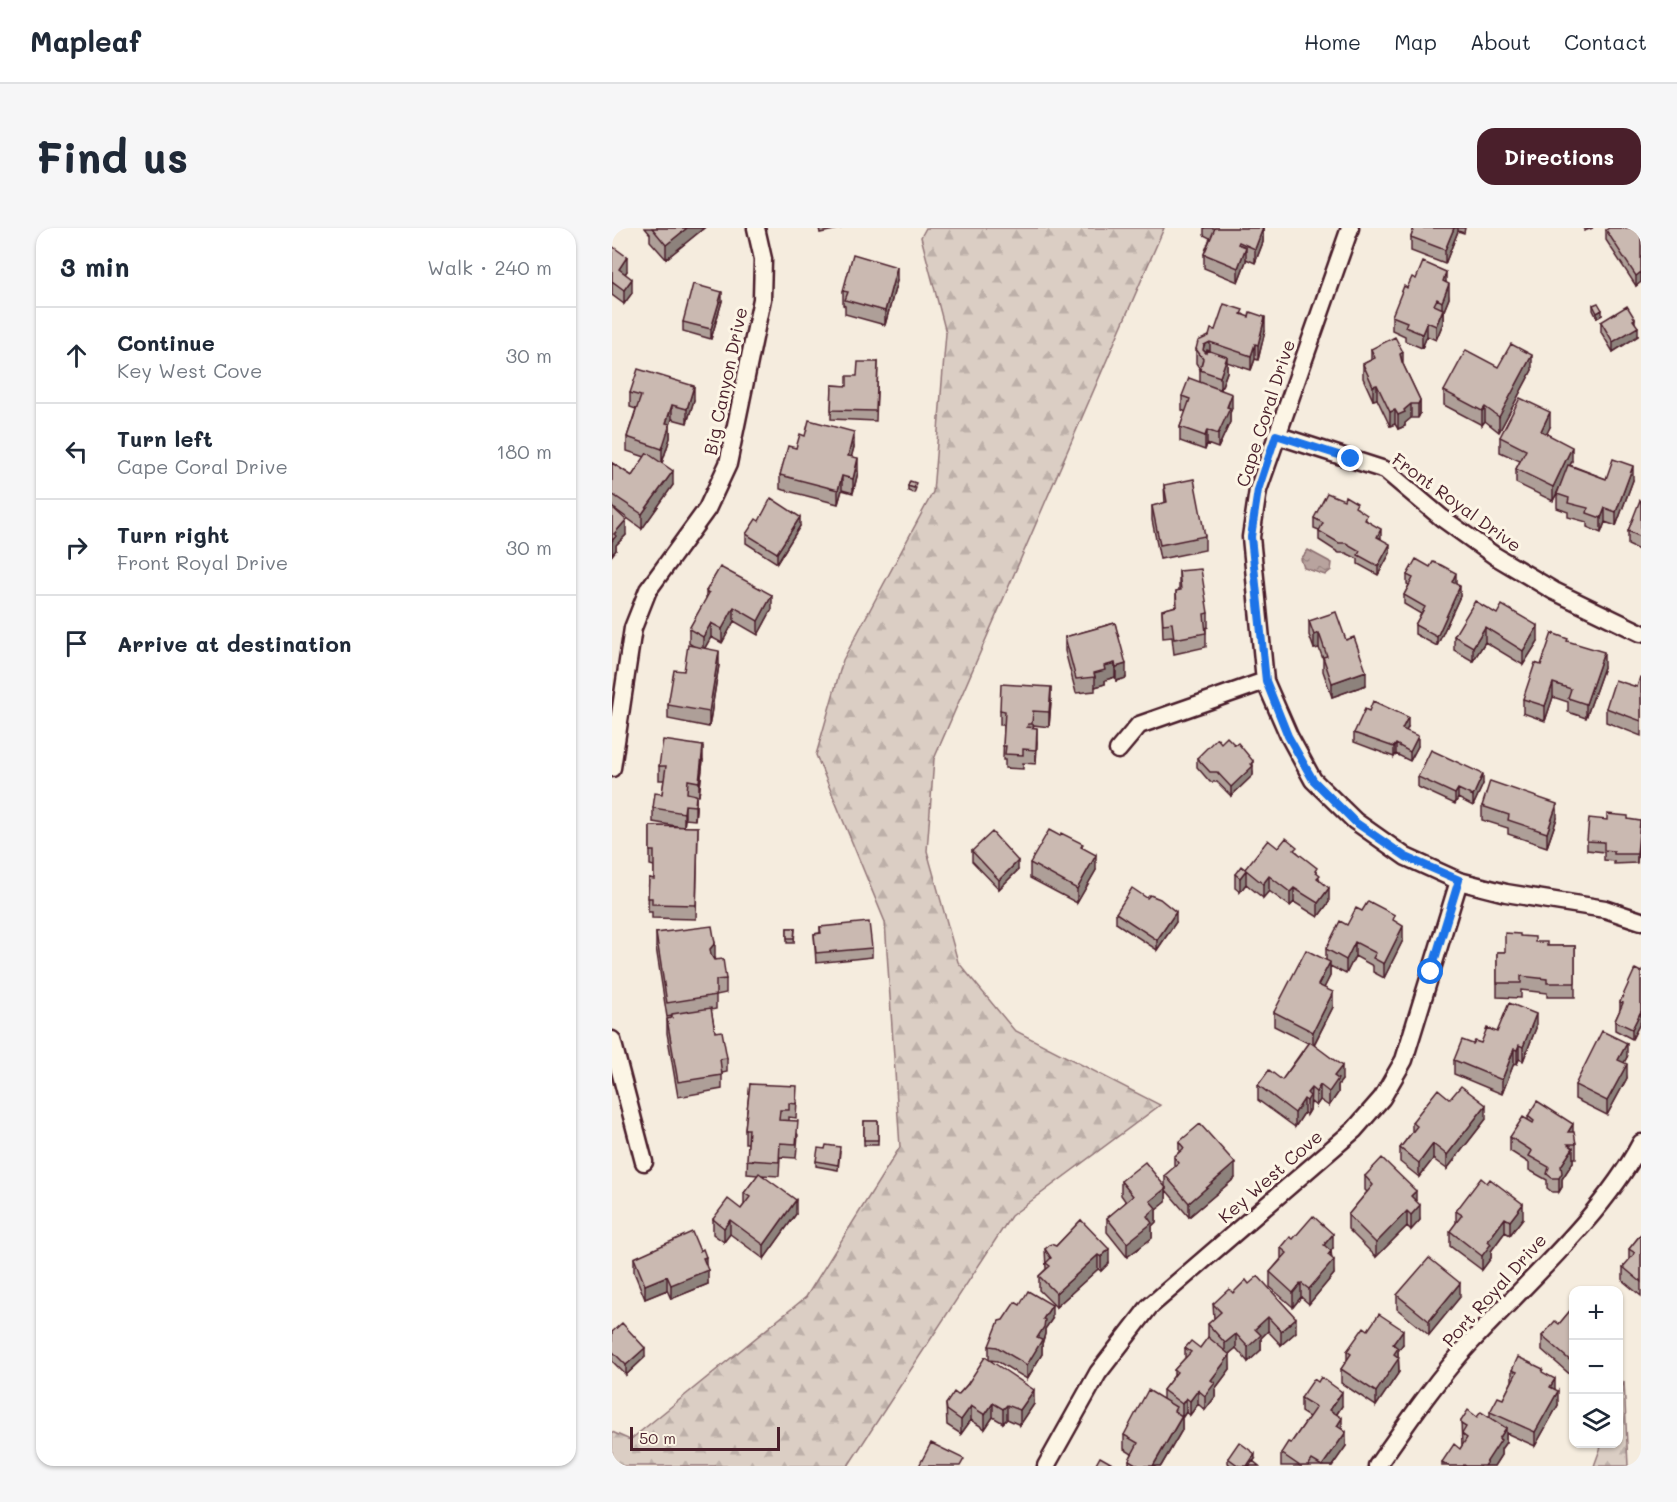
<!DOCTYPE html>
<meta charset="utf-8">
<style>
body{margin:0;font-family:Mali,sans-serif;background:#f6f6f7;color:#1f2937}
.controls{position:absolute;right:18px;bottom:18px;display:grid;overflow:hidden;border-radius:12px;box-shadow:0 2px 4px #0004}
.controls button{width:54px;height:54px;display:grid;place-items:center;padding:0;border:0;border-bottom:2px solid #e0e1e3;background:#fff;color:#1f2937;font:30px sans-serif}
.scale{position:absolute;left:18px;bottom:15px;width:150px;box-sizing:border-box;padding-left:6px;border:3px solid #4a1f2b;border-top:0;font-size:16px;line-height:21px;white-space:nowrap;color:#4a1f2b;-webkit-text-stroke:4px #fcf5e5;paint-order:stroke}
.stop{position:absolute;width:18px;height:18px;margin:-14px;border:4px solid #1a73e8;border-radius:50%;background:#fff}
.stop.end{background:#1a73e8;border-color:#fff;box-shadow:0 2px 6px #0008}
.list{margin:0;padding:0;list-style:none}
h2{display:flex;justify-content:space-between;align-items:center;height:78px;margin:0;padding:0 24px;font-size:26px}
h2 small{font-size:20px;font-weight:400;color:#747a83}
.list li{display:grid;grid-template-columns:39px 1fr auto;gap:18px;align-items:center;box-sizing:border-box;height:96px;padding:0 24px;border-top:2px solid #e0e1e3}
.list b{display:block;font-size:22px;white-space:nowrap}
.list p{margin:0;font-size:20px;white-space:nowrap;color:#747a83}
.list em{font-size:20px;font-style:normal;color:#747a83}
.icon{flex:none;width:33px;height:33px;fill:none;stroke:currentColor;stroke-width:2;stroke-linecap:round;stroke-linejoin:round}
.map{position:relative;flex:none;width:1029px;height:1238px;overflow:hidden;border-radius:18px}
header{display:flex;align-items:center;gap:36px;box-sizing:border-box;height:84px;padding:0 30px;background:#fff;border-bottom:2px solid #e0e1e3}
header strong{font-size:28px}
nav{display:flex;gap:33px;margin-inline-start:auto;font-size:21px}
.intro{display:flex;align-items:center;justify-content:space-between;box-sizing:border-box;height:144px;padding:0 36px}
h1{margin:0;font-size:42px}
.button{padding:15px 27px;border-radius:18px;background:#4a1f2b;color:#fff;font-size:21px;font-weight:700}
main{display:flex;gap:36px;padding:0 36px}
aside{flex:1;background:#fff;border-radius:18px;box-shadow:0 2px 4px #0004}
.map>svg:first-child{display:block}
</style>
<header>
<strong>Mapleaf</strong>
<nav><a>Home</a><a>Map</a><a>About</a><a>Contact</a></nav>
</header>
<div class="intro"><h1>Find us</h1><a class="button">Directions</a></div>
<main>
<aside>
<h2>3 min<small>Walk · 240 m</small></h2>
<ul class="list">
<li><svg class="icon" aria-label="ahead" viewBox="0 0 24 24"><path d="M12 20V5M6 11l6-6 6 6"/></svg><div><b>Continue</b><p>Key West Cove</p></div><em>30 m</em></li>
<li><svg class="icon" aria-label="left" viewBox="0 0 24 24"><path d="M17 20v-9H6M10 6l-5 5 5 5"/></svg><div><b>Turn left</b><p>Cape Coral Drive</p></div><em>180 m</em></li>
<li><svg class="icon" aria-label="right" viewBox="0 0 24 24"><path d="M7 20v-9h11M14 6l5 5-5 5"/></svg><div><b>Turn right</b><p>Front Royal Drive</p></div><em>30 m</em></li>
<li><svg class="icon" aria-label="arrive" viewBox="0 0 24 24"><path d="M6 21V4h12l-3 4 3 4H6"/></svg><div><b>Arrive at destination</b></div></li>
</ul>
</aside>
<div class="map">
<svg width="1029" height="1238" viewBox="0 0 1029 1238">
<defs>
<pattern id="forest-firs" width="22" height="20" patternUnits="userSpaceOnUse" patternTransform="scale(1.5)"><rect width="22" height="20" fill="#dbcec4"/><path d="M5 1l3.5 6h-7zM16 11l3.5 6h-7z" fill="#bdb0a9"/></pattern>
<pattern id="water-ripples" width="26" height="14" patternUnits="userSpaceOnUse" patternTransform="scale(1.5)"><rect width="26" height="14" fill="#b8a39e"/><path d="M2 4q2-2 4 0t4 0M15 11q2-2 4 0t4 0" fill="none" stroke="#988481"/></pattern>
</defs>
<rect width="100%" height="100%" fill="#f5ecde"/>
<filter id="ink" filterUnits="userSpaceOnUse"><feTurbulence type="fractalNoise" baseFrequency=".0167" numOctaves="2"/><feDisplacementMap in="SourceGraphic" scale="12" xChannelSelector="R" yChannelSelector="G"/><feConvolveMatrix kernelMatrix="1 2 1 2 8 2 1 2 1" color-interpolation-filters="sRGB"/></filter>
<g filter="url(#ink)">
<!-- forest -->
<path fill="url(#forest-firs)" stroke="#927678" stroke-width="1.5" d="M314,0H552L322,531L315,623L346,734L402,802L548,877L399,988L236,1238H0V1204L18,1212L194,1069L288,919L273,694L204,527L231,432L321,264L334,105L309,9Z
M1012,1153L1016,1238H982L990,1216H1006L1007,1169Z"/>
<!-- water -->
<path fill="url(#water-ripples)" stroke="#8c6e70" stroke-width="1.5" d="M696,322L720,335L719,342L713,347L692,340L689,331Z"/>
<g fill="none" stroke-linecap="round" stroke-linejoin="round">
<!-- street casing -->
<g stroke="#4a1f2b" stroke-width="21">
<path id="street" d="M738,0L646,262L639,309L653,453L677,508L701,552L743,593L794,629L847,653L894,665L993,681L1029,693
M664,207L773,242L830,290L883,328L942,363L1029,405
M506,522L527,497L653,453
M0,540L21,400L36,362L95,281L116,236L150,71L151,31L144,0
M0,812L32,934
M434,1238L486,1145L537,1079L742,902L770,870L792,832L847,653
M765,1238C795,1195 824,1152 859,1114C915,1054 991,987 1029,915"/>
</g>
<!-- street -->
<use href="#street" stroke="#fcf5e5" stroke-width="16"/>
</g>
<!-- wall -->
<path fill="#ae9f98" stroke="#4a1f2b" stroke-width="1.5" d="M33,0H92L54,31L38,13V6Z
M207,0H231L208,5Z
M592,0H651V14L643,35L634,31V33L626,54L592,40V26L598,10L592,7Z
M802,0H853L852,5L846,3L833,36L799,23V9Z
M1029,0V54L1024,58L994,12V2Z
M0,18L15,43L13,46L20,65L12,76L0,67Z
M804,51L834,54L837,70L831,85V95L824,112L815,108L810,120L793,113V108L780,102V88L795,60Z
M285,53L273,97L233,86V78L231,77V63Z
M110,73L99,111L71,103V94Z
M981,77L990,87L985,90L981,82Z
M631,86L653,103L646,132L643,131L639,142L615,134V144L609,161L620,180L618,185V194L606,220L595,216L593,222L568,213V199L574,184L570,182V168L588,154V141L584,135V121L603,102Z
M989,94L1023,95L1026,108L1001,124L989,104Z
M759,121L791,136L808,172V186L806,190H799L793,195V198L786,201L783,196L778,198L765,171L761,172L751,150V136L759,132Z
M266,134L264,193L219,191L220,157L235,158L245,148Z
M886,139L920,142L887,204L873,193L870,197L832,177V163Z
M18,165L82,172L75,195L60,191L58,197V210L50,235L48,234L61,257L30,301L4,282L14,307L4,317V322L0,327V235L20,248L33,229L15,223V209L24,181L18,179Z
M938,199L934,206L960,233L958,237L994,251L1021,252L1004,298L993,294L989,305L975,299V294L956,289V284L945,280V266L948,258L941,273L904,255V241L908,233L888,224V209Z
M242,219L239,229L246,244L241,265L230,262L226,276L168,261V247L184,220Z
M552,257L593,308V322L548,331L540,292V278L553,275Z
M296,258L304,260L302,265L296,263Z
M1029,273V323L1016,317V303Z
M745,280L769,311L778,325L766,347L746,336V331L734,325H727L707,312V302L702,300V290Z
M147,293L188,298L165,335L134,315V306Z
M567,343L596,385V399L594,400V419L562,426L560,409L551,410L550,382L564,378V363L567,362Z
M795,347L844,355V356L848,368L825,418L803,406V397L809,386L792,376V367L797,357L795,356Z
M94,363L160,381L146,407L122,393L110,415L99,409L93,420L107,437L97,499L56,491V477L83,419L77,415V401L94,371Z
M885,386L926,413L911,437L873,414L861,433L842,422V408Z
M697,393L734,412L754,457L720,469L711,443V431L707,420L702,421L697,407Z
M503,395L514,450L504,453L503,449L493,452V456L483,459V463L464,465L453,423V409Z
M956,414L992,439L974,490L956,484V474L941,469L933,493L911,485V471L929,437Z
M1029,449V508L994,494V480L1025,459Z
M439,473L437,499L421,497L425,514L424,536L411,535V541L393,540V532H391L392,497H388V482Z
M796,499L794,503L806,518L798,533L784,526L782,529L742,514V505Z
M585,530L641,543V547L619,568L605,554H598L585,539Z
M91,532L87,568H84V581L83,592L73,591L72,599H86L84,691L40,690V684H36L37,650L42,651V638L38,637V598L70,599L41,594V580L50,566L52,552H47V538Z
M806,549L871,556L861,578L846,570L843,576L806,559Z
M870,578L945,590L935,619L896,606V600L870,592Z
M1016,591L1028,602L1025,635L1002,636V633L992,632V624L975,622V613L995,592Z
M666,620L685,624L705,645L717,674L706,689L682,674L678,678L657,663L651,670L634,656L628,664L623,660V646L633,641Z
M471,621L484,642L465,675L418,650V635Z
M360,623L406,642L387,661L360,633Z
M535,670L564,694L545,722L504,695V685Z
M750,683L783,694L791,712L772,750L761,744V738L743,728L734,746L718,738V748L712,760L721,779L702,817L730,852L726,857V865L717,878L708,872L704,878L699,874L698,882L695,887L692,885L683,899L646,872V857L670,852L696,815L662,798V784L714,732V721L735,697Z
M208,699L260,720V729L204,735L202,706L208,705Z
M175,700H183L182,715H175Z
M44,705L103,730L101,731L114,751V765L104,767V781L99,782L103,804L115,830V844L110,845V861L66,869L55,805V791L60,790V788L55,789L44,719Z
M908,708L935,718H963V769H935V765L909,762V770L885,769V724H893Z
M1029,744V793L1020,811L1003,802V793L1008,782V774Z
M924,800L911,833L907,831L905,836L902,835L890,866L842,846V832L861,816L869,815L885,804Z
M1015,829L1012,834L1015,850L995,887L963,871V857Z
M138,856L185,872L184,890L177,889V892L186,907L184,930L168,929L167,948L150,947L184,986L152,1031L118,1006L112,1014L101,1006V991L129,981L132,977V965L146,947L135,946L136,915H133V901Z
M838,871L874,891L835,941L821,931L807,949L788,934V920L800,904V894Z
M916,888L961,904L964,916V930H961V934L950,951V959L947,964H940L935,960V952L917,942V935L898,923V909L916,892Z
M252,893H266V917H252Z
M567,914L623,950L577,989L554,962V974L544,982V994L540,998V1010L515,1029L495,1004V990L514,974L509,967V953L553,959V947L562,940V929L567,924Z
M228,924L226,942L204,938V933Z
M753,948L804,973L808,992L799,1002L795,998L764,1029L736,1001V987L755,964L753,962Z
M844,983L911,990L898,1007L893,1004L879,1023V1030L870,1042L838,1018V1003L844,995Z
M469,992L497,1035L489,1043L486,1041L444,1079L427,1062V1048L434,1041L433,1021L444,1018Z
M1029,1006V1068L1011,1053V1039L1017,1033V1021Z
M681,1011L721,1020L719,1023L722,1046L697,1076L689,1069L681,1079L658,1059V1044L669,1031V1020Z
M22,1030L94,1038L96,1056L59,1071L55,1062L33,1071L22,1044Z
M621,1065L684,1104L669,1117L656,1103L649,1110V1122L636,1134L624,1120L617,1126L618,1141L603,1161V1169L593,1182L586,1176L578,1187L574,1184L570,1190V1202L549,1238H517V1232L520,1226L512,1221V1207L551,1171V1162L562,1148V1142L573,1130V1120H588L596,1110V1096L602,1091L601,1076Z
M785,1067L848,1069L817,1107L785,1081Z
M962,1078L961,1149L930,1122V1108L947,1096Z
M440,1091L433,1101V1106L430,1116V1126L415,1151L385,1133L378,1132L422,1176L408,1197L395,1191L391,1195L381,1189L373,1201L359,1192L349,1206L335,1197L334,1176L346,1167L377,1132V1118Z
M756,1102L791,1116L786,1123L787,1144L764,1178L729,1155V1141L735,1133V1123Z
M0,1104L33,1129L14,1147L0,1133Z
M900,1142L931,1145L943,1161L946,1177L923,1218L894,1205V1214L889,1221V1227L882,1238H830V1234L848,1221L850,1218L849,1193L865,1189L878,1190V1184L891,1171L900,1153Z
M689,1170L730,1178L725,1186L730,1202L734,1218L720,1238H669V1225L679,1215L697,1189L689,1184Z
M616,1230L643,1231L641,1233L647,1238H617L618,1237L616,1235Z"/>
<!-- shaded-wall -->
<path fill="#8d827c" stroke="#4a1f2b" stroke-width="1.5" d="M75,0H92L54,31V17Z
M651,0V14L643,35V21Z
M842,0H846V3L833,36V22Z
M972,0H981L972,3Z
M634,19V33L626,54V40Z
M15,29V43L7,55V41Z
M285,39V53L273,97V83Z
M834,44V59L831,53Z
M1029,44V54L1024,58V48Z
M20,51V65L12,76V62Z
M837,56V70L831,85V95L824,112V98L830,84V74Z
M110,64V73L99,111V101Z
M990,82V87L985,90V85Z
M653,89V103L646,132V117Z
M1023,91V100L1026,99V108L1001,124V114Z
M815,94V108L810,120V106Z
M598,114V129L591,122L592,117Z
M643,116V131L639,142V128Z
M791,124V138L788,126Z
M920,127V142L887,204V189Z
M615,129V144L608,163V149Z
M765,157V171L761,172V158Z
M82,158V172L75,195V181Z
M620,166V180L618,185V194L606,220V206Z
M808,172V186L806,190V176Z
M799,176V190L793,195V198L786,201V187Z
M60,177V191L58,197V210L50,235V221L54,195Z
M873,179V193L870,197V183Z
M783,182V196L778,198V184Z
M938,184V199L929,218V203Z
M595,202V216L593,222V208Z
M242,204V219L236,242V228Z
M960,219V233L941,273V259Z
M246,230V244L241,265V251Z
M1021,238V252L1004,298V284Z
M61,243V257L30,301V286Z
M230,248V262L226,276V262Z
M993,280V294L989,305V290Z
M188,289V298L165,335V325Z
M14,292V307L4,317V322L0,327V313L2,306Z
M769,301V310L765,309Z
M778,316V325L766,347V338Z
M844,345V355L840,363V354Z
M848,358V368L825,418V409Z
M160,367V381L146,407V393Z
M122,379V393L110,415V401Z
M99,395V409L91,423V409Z
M926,398V413L911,437V423Z
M873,399V414L861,433V419Z
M707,405V420L702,421V407Z
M107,423V437L97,499V484Z
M992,424V439L974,490V476Z
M503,435V449L493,452V456L483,459V449L482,445L492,438Z
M514,436V450L504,453V439Z
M754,443V457L720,469V455Z
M941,455V469L933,493V478Z
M439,459V473L437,499V484Z
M796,489V499L790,511V501Z
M425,500V514L424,536V522Z
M806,508V518L798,533V524Z
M784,516V526L782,529V519Z
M91,518V532L87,568V554Z
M641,533V547L619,568V559Z
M871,546V556L861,578V568Z
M846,561V570L843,576V566Z
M84,567V581L83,592V578Z
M945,576V590L935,619V605Z
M73,577V591L72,599V585Z
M1028,593V602L1025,635V626Z
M484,627V642L465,675V661Z
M406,633V642L387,661V652Z
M634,642V656L628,664V650Z
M657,648V663L651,670V656Z
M682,660V674L678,678V664Z
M717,660V674L706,689V675Z
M564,684V694L545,722V712Z
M791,698V712L772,750V736Z
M743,714V728L734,746V732Z
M103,715V730L98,735V721Z
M718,734V748L706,772V757Z
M721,764V779L701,818V804Z
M1029,783V793L1020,811V801Z
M924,786V800L911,833V819Z
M1015,815V829L1006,846V832Z
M907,817V831L905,836V822Z
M902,821V835L890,866V852Z
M1015,836V850L995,887V873Z
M730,838V852L726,857V865L717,878V864L722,848Z
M708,857V872L704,878V864Z
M699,860L698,882L695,887V865Z
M692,871V885L683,899V885Z
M874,877V891L835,941V927Z
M961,896V910L956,904Z
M821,916V931L807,949V935Z
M961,920V934L950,951V959L947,964V950L949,938Z
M623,935V950L577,989V975Z
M554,960V974L544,982V994L540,998V1010L515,1029V1015L535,988L538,973Z
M804,963V977L799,968Z
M184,972V986L152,1031V1017Z
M911,976V990L898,1007V993Z
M808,977V992L799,1002V987Z
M795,983V998L764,1029V1015Z
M893,990V1004L879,1023V1030L870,1042V1028L876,1013Z
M118,992V1006L112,1014V1000Z
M721,1006V1020L712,1031V1017Z
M497,1021V1035L489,1043V1029Z
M719,1023V1035L722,1032V1046L697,1076V1061L716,1027Z
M486,1027V1041L444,1079V1065Z
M94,1029V1042H96V1056L59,1071V1057L91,1030Z
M55,1048V1062L33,1071V1057Z
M689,1055V1069L681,1079V1065Z
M848,1055V1069L817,1107V1093Z
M440,1077V1091L433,1101V1106L430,1116V1126L415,1151V1137L431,1091Z
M656,1089V1103L649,1110V1122L636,1134V1119L643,1101Z
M684,1090V1104L669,1117V1103Z
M791,1102V1116L786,1123L787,1144L764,1178V1164L781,1116Z
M624,1106V1120L613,1129V1115Z
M33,1120V1129L14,1147V1137Z
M618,1127V1141L603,1161V1169L593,1182V1168L599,1152Z
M943,1151V1165L938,1159Z
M422,1162V1176L408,1197V1182Z
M586,1162V1176L578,1187V1173Z
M946,1163V1177L923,1218V1204Z
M730,1164V1178L718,1196V1182Z
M574,1170V1184L570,1190V1176Z
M381,1175V1189L373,1201V1187Z
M395,1177V1191L391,1195V1181Z
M359,1178V1192L349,1206V1192Z
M570,1188V1202L549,1238H541Z
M730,1190V1204L725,1198Z
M894,1200V1214L889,1221V1227L882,1238H872L887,1211Z
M734,1204V1218L720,1238H710Z
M643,1226V1231L638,1238H635Z"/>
<!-- building -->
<path fill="#cab9b1" stroke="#4a1f2b" stroke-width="1.5" d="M40,0H75L54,17Z
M603,0H651L643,21L627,14L626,16L634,19L626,40L592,26Z
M802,0H842L833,22L799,9Z
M997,0H1029V44L1024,48L994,2Z
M0,18L15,29L7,41L20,51L12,62L0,53Z
M241,26L285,39L273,83L233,72L236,64L231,63Z
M811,34L834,44L831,53L837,56L830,74L825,71L822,77L831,81L824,98L815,94L810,106L793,99L795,94L780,88L792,58L795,60L800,49L804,51Z
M81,56L110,64L99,101L71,94Z
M986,75L990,82L985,85L981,77Z
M612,76L631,82L629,86L637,89L638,84L653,89L646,117L643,116L639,128L598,114L592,117L591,122L594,125L595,122L615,129L608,149L588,142L591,131L584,121L586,113L597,108L599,101L603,102Z
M1015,78L1023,91L1021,92L1026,99L1001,114L989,94Z
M783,109L791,124L788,126L790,134L808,172L806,176H799L792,182L793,184L786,187L783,182L778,184L765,157L761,158L751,136L763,130L759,121Z
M899,116L920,127L887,189L873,179L870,183L832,163L854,122L886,139Z
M246,134H266L264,183L219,182L220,157L235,158V148H245Z
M26,141L82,158L75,181L60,177L54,195L58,196L50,221L15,209L29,168L18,165Z
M577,150L620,166L615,179L618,180L606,206L595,202L593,208L568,199L578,171L570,168Z
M908,170L938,184L929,203L960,219L941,259L904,241L914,222L888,209Z
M197,192L242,204L236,228L246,230L241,251L230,248L226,262L168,247L176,218L184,220L188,206L193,208Z
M35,225L61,243L30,286L0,266V235L20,248Z
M1001,231L1021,238L1004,284L993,280L989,290L975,285L976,280L956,275L957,270L945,266L956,237L994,251Z
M582,251L593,308L548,317L540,278L555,274L552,257Z
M298,253L304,255L302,260L296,258Z
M715,265L732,272L733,268L745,275L743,279L755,287L753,292L769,301L765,309L778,316L766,338L746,327L748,323L734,315H727L707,303L711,295L702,290Z
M159,270L188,289L165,325L134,306L144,291L147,293Z
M1028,272L1029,273V309L1016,303Z
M0,279L14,292L2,306L4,308L0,313Z
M804,331L818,339L821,334L829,337L844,345L840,354L848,358L825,409L803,397L813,379L792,367L801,350L795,347Z
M108,339L160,367L146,393L122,379L110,401L99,395L91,409L77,401L97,365L94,363Z
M589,341L596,385L592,386L594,405L562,411L560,395L551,396L550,382L565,378L564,363L569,362L567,343Z
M863,373L885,386L890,377L926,398L911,423L873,399L861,419L842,408Z
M724,384L734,412L742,409L754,443L720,455L711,429L715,428L707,405L702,407L697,393Z
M503,395L514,436L504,439L503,435L492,438L493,442L482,445L483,449L464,451L453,409Z
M940,405L956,411L955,413L992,424L974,476L956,470L959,461L941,455L933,478L911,471L923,435L929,437Z
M76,417L107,423L97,484L56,477L62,442L72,443Z
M1028,449H1029V493L994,480L1003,452L1025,459Z
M389,456L439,459L437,484L421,483L420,496H416L415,499L425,500L424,522L411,521V527L393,526L394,518H391L393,483L388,482Z
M761,473L796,489L790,501L806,508L798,524L784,516L782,519L742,505L753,481L757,483Z
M615,509L623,517L626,515L641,533L639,536L641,538L619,559L605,544H598L585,530L605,510L609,515Z
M51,512L91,518L87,554L76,552L75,565L84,567L83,578L73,577L72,585L41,580L43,565L50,566L54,538H47Z
M819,522L871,546L861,568L846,561L843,566L806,549Z
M878,553L945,576L935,605L896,592L897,587L870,578Z
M995,586L1016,588V591L1028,593L1025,626H1002V623L992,622V614L975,613L977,590L995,592Z
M38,598L86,599L84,677L40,676V670H36L37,650L42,651V623H38Z
M437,602L448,608L449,605L471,616L469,619L484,627L465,661L418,635Z
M380,604L406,633L387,652L360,623Z
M674,610L685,619L682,622L705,640L703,643L708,647L705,650L717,660L706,675L682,660L678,664L657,648L651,656L634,642L628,650L623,646L629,638L633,641L656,612L666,620Z
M520,660L535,670L538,667L548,671L564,684L545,712L504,685Z
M756,673L783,687L781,692L791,698L772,736L761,730L764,725L743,714L734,732L714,721L728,693L735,697L744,680L750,683Z
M257,694L260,720L204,725L202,706L209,705L208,699Z
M100,698L103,715L98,721L99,727L102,732L111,731L114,751L104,752V767L55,775L44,705Z
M175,700H183L182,710H175Z
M893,705L908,706V708L923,709V714H935V718H963V755H935V751L909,748V755H885V724H893Z
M694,722L718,734L706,757L721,764L701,804L662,784Z
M1023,741L1029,744V783L1020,801L1003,793L1011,775L1008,774Z
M897,775L924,786L911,819L907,817L905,822L902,821L890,852L842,832L850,812L861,816L863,813L869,815L875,800L885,804Z
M99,780L103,804L110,803L115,830L108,831L110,847L66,854L55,791L60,790V786Z
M990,803L1015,815L1006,832L1015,836L995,873L963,857Z
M698,814L730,838L722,848L726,851L717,864L708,857L704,864L699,860L695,865L698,868L695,873L692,871L683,885L646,857L657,842L670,852Z
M138,856L185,858L184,876L177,875V882H168L167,892L186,893L184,916L168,915L167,934L135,932L137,901H133Z
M849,858L874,877L835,927L821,916L807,935L788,920L805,898L800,894L826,861L838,871Z
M925,873L961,896L956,904H962L964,916H956L961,920L949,938L950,945L947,950H940L935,946L937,939L917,928L920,923L898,909L911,889L921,895L922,893L916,888Z
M252,893H266V912H252Z
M588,896L623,935L577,975L553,947L567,935L562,929L572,920L567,914Z
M214,917L228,919L226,937L204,933L206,920L213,921Z
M770,930L804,963L799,968L808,977L799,987L795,983L764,1015L736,987L761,957L753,948Z
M533,934L554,960L538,973L544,980L535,988L540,995L515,1015L495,990L521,968L509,953Z
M147,945L184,972L152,1017L118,992L112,1000L101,991L116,971L129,981L138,969L132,965Z
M869,950L875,955L878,951L911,976L898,993L893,990L876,1013L879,1016L870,1028L838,1003L850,987L844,983Z
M701,988L721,1006L712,1017L719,1023L716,1027L722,1032L697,1061L689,1055L681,1065L658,1044L675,1025L669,1020L678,1009L681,1011Z
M469,992L497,1021L489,1029L486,1027L444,1065L427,1048L438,1038L434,1035L439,1030L433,1021L439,1016L444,1018Z
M80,1004L88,1023L91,1021L94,1029L91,1030L96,1042L59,1057L55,1048L33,1057L22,1030Z
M1029,1006V1054L1011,1039L1023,1025L1017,1021Z
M817,1030L848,1055L817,1093L785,1067Z
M646,1048L684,1090L669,1103L656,1089L643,1101L649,1107L636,1119L624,1106L613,1115L596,1096L609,1084L601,1076L617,1061L621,1065L634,1052L637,1056Z
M416,1063L440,1077L431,1091L433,1092L432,1099L425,1110L430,1112L415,1137L385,1119L377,1118L387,1093L391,1092L403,1074L408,1077Z
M962,1078V1134L961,1135L930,1108L943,1093L947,1096Z
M767,1086L791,1102L781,1116L786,1120L782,1126L787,1130L764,1164L729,1141L739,1126L735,1123L752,1099L756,1102Z
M10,1095L33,1120L14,1137L0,1123V1104Z
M596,1109L618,1127L599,1152L603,1155L593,1168L586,1162L578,1173L574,1170L570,1176L551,1162L565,1144L562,1142L579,1124L573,1120L579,1113L588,1120Z
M373,1129L422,1162L408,1182L395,1177L391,1181L381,1175L373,1187L359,1178L349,1192L335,1182L334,1176L342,1164L346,1167L355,1157Z
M906,1129L931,1141L930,1144L943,1151L938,1159L946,1163L923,1204L878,1184L886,1169L891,1171L905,1144L900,1142Z
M709,1149L730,1164L718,1182L730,1190L725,1198L734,1204L710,1238L700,1232L696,1238H688L669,1225L676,1214L679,1215L704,1179L689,1170L702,1151L706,1154Z
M536,1162L564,1179L562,1183L570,1188L541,1238H527L517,1232L526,1215L512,1207Z
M856,1182L865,1189L869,1184L894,1200L887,1211L889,1212L872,1238H854L852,1237L851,1238H837L830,1234L842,1216L848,1221L855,1210L850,1206L854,1199L849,1196V1193Z
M627,1214L643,1226L635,1238H627L616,1230Z
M319,1215L352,1231L348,1238H307Z
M488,1229L504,1238H483Z
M641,1233L647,1238H637Z"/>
</g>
<g fill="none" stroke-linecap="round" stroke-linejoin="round" filter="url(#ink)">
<!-- route -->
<path stroke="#1a73e8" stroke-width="8" d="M739,231L664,207L646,262L639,309L654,453L676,508L701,552L743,594L794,629L847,652L819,744"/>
</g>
<g text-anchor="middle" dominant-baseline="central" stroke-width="6" stroke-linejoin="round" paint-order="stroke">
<!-- street labels -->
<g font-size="18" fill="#4a1f2b" stroke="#fcf5e5">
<text transform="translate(113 153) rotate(-78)">Big Canyon Drive</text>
<text transform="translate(653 185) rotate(-72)">Cape Coral Drive</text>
<text transform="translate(845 274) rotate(36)">Front Royal Drive</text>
<text transform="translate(658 948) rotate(-41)">Key West Cove</text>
<text transform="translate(882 1062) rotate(-48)">Port Royal Drive</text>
</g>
</g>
</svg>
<div class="controls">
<button>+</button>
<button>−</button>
<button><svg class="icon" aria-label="layers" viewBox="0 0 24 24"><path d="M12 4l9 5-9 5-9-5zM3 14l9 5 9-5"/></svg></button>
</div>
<div class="scale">50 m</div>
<div class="stop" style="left:819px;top:744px"></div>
<div class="stop end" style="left:739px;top:231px"></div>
</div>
</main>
